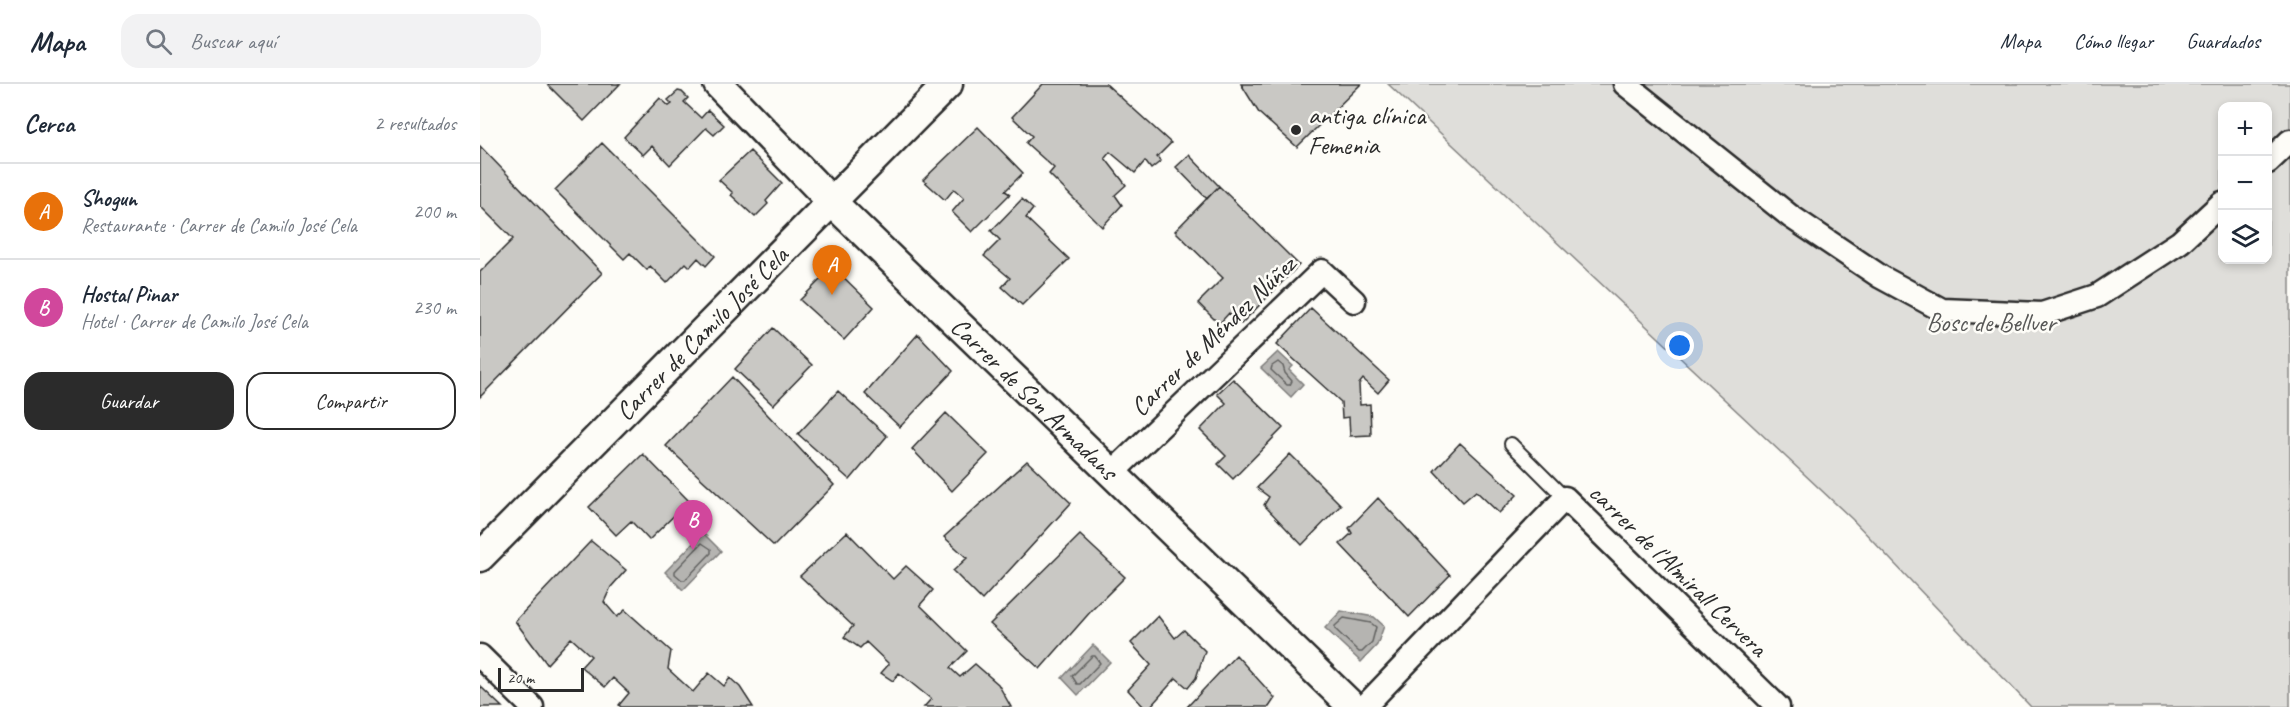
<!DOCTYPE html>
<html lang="es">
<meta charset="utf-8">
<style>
body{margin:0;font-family:Caveat,sans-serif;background:#f2f2f3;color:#1f2937}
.controls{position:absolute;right:18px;top:18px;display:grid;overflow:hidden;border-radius:12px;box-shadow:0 3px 9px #0003}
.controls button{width:54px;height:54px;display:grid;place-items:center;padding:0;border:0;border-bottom:2px solid #e0e1e3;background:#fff;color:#1f2937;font:30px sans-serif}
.scale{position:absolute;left:18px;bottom:15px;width:86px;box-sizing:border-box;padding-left:6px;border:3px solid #2b2b2b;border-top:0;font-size:16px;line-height:21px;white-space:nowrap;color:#2b2b2b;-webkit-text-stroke:4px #fdfcf7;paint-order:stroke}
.you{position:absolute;left:1200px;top:262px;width:21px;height:21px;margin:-15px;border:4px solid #fff;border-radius:50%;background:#1a73e8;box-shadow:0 0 0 9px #1a73e833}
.badge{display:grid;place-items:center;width:39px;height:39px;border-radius:50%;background:#2b2b2b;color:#fff;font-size:20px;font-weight:700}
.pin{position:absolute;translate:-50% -50px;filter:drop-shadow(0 2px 3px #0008)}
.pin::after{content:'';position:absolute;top:32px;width:21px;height:18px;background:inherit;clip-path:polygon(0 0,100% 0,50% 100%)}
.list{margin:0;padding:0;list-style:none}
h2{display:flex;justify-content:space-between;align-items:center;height:78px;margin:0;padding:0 24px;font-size:26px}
h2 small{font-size:20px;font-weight:400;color:#747a83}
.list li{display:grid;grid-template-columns:39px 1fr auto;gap:18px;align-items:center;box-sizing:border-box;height:96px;padding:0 24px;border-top:2px solid #e0e1e3}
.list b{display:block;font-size:22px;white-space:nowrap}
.list p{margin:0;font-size:20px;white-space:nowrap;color:#747a83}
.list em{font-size:20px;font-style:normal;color:#747a83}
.actions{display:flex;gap:12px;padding:18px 24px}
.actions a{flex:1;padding:14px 0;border:2px solid #2b2b2b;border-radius:18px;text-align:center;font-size:21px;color:#2b2b2b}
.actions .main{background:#2b2b2b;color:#fff}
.icon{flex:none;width:33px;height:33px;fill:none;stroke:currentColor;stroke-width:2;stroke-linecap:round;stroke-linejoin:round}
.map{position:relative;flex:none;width:1810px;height:623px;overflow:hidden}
header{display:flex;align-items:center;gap:36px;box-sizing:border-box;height:84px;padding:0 30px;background:#fff;border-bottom:2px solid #e0e1e3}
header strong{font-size:28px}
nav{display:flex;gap:33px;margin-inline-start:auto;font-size:21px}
.search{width:420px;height:54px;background:#f2f2f3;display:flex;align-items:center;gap:15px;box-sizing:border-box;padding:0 21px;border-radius:18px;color:#747a83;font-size:22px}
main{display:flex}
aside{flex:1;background:#fff}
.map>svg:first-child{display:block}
</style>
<header>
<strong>Mapa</strong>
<div class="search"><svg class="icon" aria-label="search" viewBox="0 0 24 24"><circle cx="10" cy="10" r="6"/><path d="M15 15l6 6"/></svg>Buscar aquí</div>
<nav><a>Mapa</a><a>Cómo llegar</a><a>Guardados</a></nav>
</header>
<main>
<aside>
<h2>Cerca<small>2 resultados</small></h2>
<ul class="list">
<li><span class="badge" style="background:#e8710a">A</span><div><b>Shogun</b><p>Restaurante · Carrer de Camilo José Cela</p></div><em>200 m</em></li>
<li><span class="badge" style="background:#d1479c">B</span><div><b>Hostal Pinar</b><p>Hotel · Carrer de Camilo José Cela</p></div><em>230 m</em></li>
</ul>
<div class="actions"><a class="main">Guardar</a><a>Compartir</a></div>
</aside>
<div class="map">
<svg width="1810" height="623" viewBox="0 0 1810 623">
<rect width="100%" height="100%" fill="#fdfcf7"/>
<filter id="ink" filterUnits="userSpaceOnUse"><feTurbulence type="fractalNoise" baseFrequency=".0167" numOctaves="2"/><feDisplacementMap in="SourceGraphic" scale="12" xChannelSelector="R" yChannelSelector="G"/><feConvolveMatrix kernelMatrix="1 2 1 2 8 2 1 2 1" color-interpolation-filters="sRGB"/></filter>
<g filter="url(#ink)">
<!-- green -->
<path fill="#dfdeda" stroke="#858482" stroke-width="1.5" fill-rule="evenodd" d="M908,0H1810V623H1551L1372,435ZM1742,22H1788V176H1742Z"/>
<!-- water -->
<path fill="#b5b4b1" stroke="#7e7d7b" stroke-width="1.5" d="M798,268L813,282L809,286L823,300L811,313L781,284Z
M223,449L241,467L203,506L185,488Z
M861,527L894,533L904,542L897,561L881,578L845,544Z
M613,561L630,578L598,611L582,594Z"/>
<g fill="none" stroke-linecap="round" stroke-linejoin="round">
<!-- shore -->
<path stroke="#626261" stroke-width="1.5" d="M798,278L803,282L805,289L812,297L810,301H807L791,286L792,282Z
M222,459L231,465V469L205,496H202L195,490V487Z
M864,534L891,539L896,543L892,558L882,568H879L855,545V542Z
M612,572H615L620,579L600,600H597L592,592Z"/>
</g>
<!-- building -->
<path fill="#c9c8c4" stroke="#2b2b2b" stroke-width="1.5" d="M67,0H140L104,37Z
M563,0H626L691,59L677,73L681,77L671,85L665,77L655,89L630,68L625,74L646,101L635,111L642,121L622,143L569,90L574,84L546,59L552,52L532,33Z
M761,0H881L817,63L779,29Z
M198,7L202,8L208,14L204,18L221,34L228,26L244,41L234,51L226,44L190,81L172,62L163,71L144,53L180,14L189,22L192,20L188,16Z
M498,43L543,89L525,107L530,110L492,148L472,128L484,114L474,105L465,116L443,96Z
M122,59L235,172L226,182L218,174L210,183L206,179L187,199L170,182L167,186L150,169L144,175L75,106Z
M0,62L122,189L0,313V188L33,155L0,122Z
M270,67L302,99L286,117L288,120L275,133L251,111L253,109L239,96Z
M709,71L739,102L727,115L696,83Z
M739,102L819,181L761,240L749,229L739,240L718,219L743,194L695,147Z
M542,115L553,125L546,134L589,175L542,221L522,203L530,194L504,172L520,156L511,147Z
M353,183L394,223L364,256L320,216Z
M831,224L909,296L898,309L883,295L879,300L880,321L890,320L891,351L870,352L869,333L862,334L861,318L797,260Z
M293,244L332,281L293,321L255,285Z
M438,250L473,287L420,343L385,310Z
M252,293L354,401L294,462L186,362Z
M753,295L803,344L753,395L738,380L746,372L720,346L746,319L737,310Z
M358,307L407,352L370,396L318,350Z
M466,329L508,370L472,407L432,365Z
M980,359L1037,411L1019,429L996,407L983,418L954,387Z
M163,370L209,417L169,456L151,437L136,451L109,423Z
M810,370L861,421L822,461L784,421L789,413L777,404Z
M547,377L591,419L502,516L473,487L487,474L464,453Z
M898,414L970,491L929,533L860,460L872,449L869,444Z
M367,448L413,495L426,482L453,506L440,521L487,567L470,584L480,593L495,580L518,600L531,623H444L451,615L419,589L413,597L401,589L409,580L386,558L380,564L364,553L373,542L320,492Z
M600,451L645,493L612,526L560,585L510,540Z
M111,457L146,486L131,503L124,518L137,533L145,526L191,567L188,585L213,608L229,589L244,602L250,594L260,603L273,623H141L139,621L149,609L133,594L125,603L101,583L111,572L91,554L67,580L35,537Z
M678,532L695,554L704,546L725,567L716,594L708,604L696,594L670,623H664L648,606L671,581L651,559Z
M756,571L795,614L789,623H707Z
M0,602L22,623H0Z"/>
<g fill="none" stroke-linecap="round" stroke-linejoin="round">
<!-- service casing -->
<g stroke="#2b2b2b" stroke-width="16">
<path id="service" d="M1031,360L1085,414"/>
</g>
<!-- minor casing -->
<g stroke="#2b2b2b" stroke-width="27">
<path id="minor" d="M1145,0L1310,132L1401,193L1462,226L1562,230L1617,212L1700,158L1742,119
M1788,78L1810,57
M632,389L842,187L874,217
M0,572L52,623
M884,623L1085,414L1298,623"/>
</g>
<!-- tertiary casing -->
<g stroke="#2b2b2b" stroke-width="33">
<g id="tertiary">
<path id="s1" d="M238,0L351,117L873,623"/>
<path id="s2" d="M0,473L468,0"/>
</g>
</g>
<!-- service -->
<use href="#service" stroke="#fdfcf7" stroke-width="12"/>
<!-- minor -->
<use href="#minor" stroke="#fdfcf7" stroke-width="22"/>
<!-- tertiary -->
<use href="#tertiary" stroke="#fdfcf7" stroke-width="28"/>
</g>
</g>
<!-- markers -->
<circle fill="#2b2b2b" stroke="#fdfcf7" stroke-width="2" cx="816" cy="46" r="6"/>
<g text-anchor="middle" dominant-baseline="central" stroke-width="5" stroke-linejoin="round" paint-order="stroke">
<!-- poi labels -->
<g font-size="26" fill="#2b2b2b" stroke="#fdfcf7" text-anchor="start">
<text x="828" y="31">antiga clínica<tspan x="828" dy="30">Femenia</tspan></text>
</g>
<!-- park labels -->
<g font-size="26" fill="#585857" stroke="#fdfcf7">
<text x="1511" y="238">Bosc de Bellver</text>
</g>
<!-- street labels -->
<g font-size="26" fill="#2b2b2b" stroke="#fdfcf7">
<text stroke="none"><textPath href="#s2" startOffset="315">Carrer de Camilo José Cela</textPath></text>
<text transform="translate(733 252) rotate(-44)">Carrer de Méndez Núñez</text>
<text stroke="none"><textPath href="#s1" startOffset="446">Carrer de Son Armadans</textPath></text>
<text transform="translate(1198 486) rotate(44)">carrer de l'Almirall Cervera</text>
</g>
</g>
</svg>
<div class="controls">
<button>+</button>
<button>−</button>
<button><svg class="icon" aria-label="layers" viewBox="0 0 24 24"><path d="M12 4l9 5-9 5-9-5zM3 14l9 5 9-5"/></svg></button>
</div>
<div class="scale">20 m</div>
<div class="you"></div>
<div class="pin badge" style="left:352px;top:211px;background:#e8710a">A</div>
<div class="pin badge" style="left:213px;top:466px;background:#d1479c">B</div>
</div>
</main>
